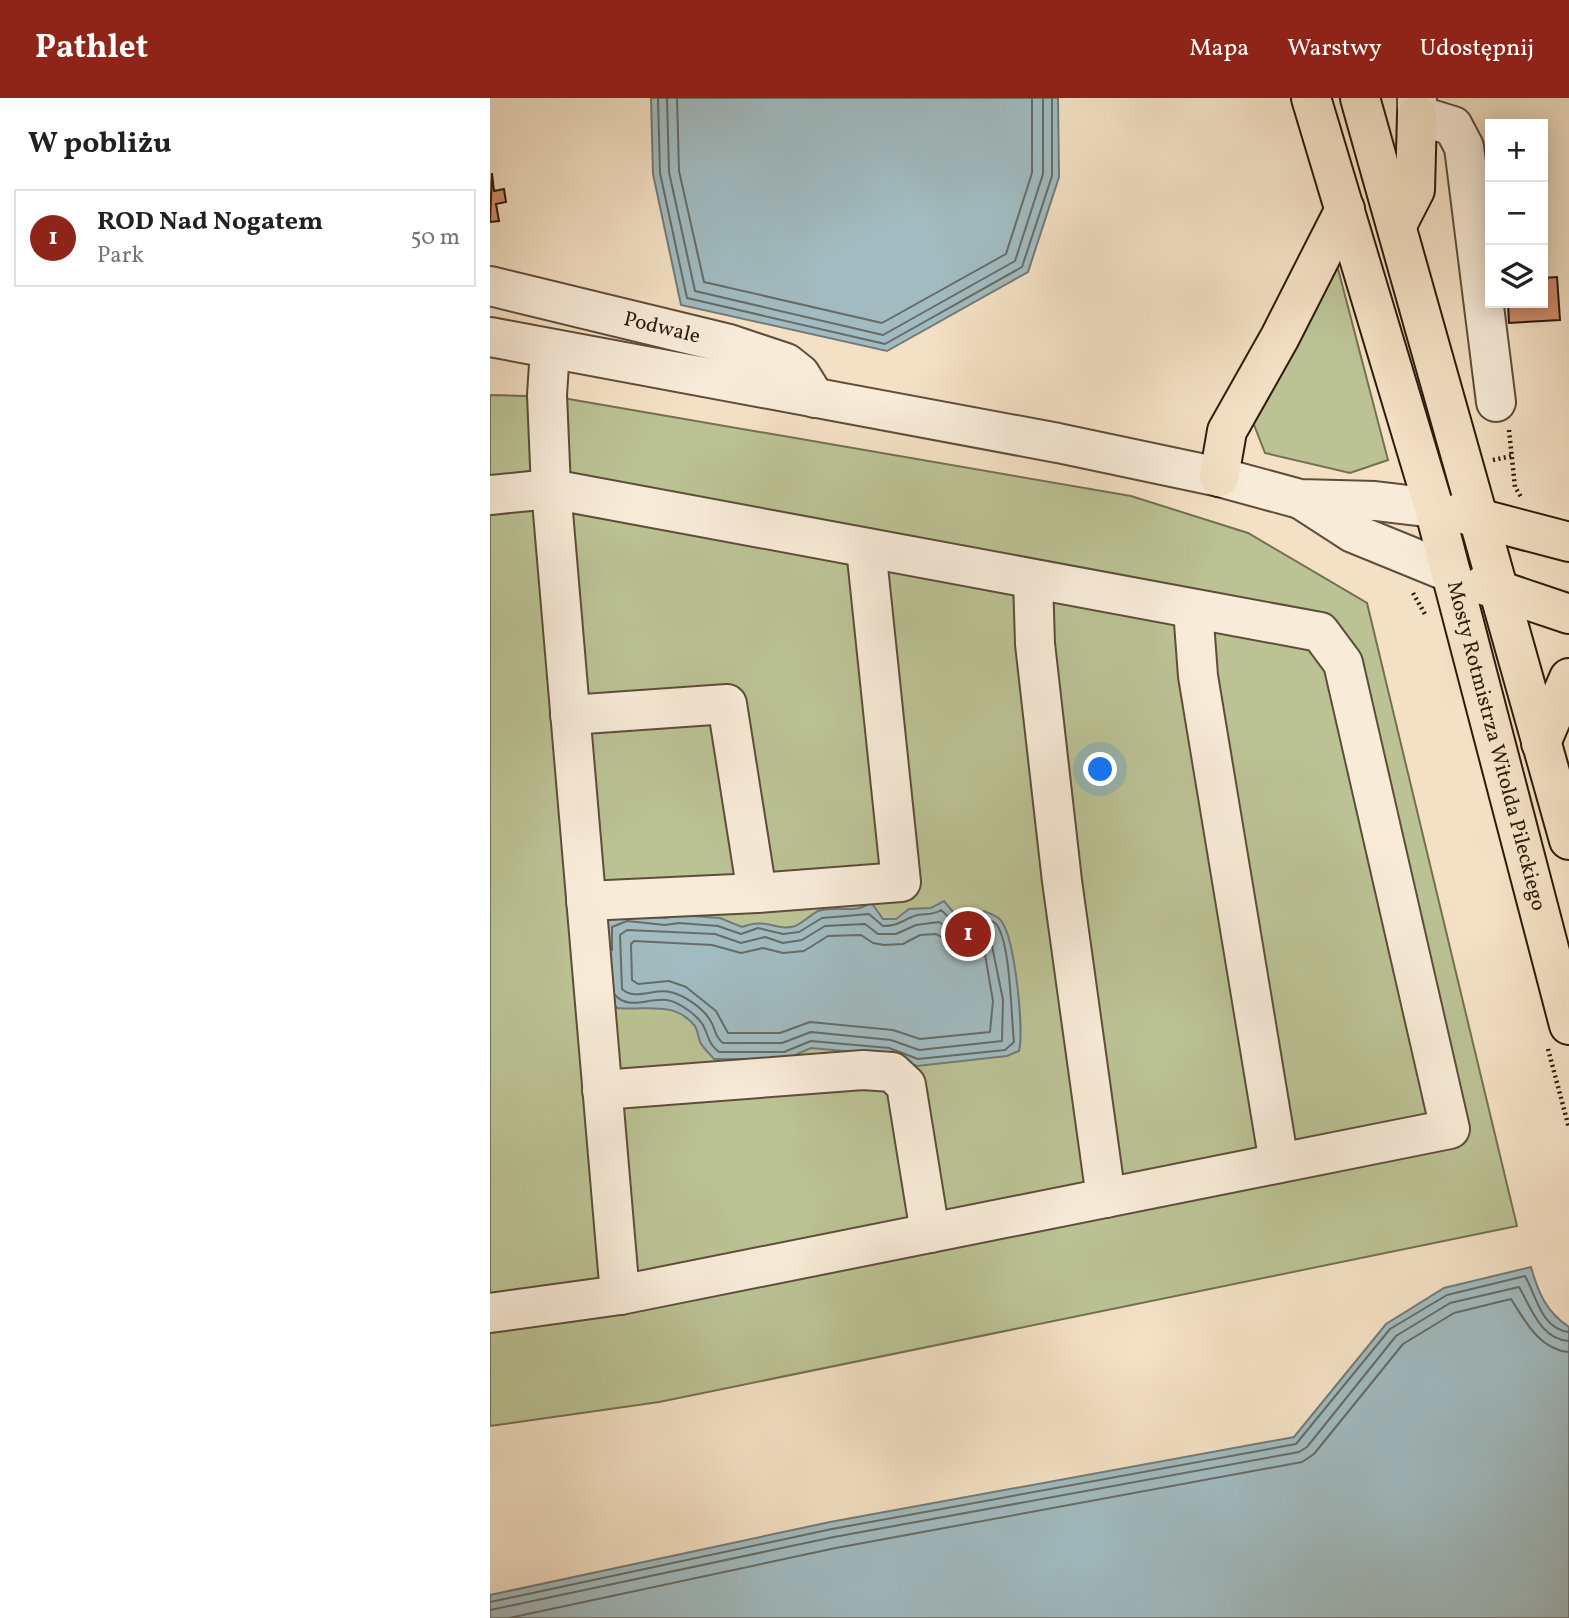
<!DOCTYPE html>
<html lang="pl">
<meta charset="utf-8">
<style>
body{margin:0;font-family:Vollkorn,serif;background:#f6f6f6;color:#202124}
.controls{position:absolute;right:21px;top:21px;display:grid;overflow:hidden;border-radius:0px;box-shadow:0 4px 18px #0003}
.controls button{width:63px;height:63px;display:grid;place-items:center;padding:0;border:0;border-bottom:2px solid #e0e0e0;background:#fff;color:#202124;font:35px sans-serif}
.you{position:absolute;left:611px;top:672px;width:24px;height:24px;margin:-18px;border:5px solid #fff;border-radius:50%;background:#1a73e8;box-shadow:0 0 0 10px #1a73e833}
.badge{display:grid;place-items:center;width:46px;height:46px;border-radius:50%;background:#8f2418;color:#fff;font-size:23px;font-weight:700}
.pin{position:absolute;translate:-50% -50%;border:4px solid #fff;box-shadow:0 2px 7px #0006}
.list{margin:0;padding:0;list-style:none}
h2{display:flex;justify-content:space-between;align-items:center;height:91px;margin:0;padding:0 28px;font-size:30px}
h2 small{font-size:23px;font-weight:400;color:#757577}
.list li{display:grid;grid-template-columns:46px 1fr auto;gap:21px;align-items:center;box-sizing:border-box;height:98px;margin:0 14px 14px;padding:0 14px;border:2px solid #e0e0e0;border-radius:0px}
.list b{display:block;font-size:26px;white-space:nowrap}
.list p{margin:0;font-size:23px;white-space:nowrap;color:#757577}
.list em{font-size:23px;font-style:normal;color:#757577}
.icon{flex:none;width:38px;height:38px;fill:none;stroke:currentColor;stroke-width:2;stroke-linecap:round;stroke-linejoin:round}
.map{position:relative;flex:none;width:1079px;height:1520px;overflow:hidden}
header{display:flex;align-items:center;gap:42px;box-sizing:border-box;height:98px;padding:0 35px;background:#8f2418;color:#fff}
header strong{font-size:33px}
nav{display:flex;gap:38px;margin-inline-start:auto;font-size:24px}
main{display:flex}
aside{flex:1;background:#fff}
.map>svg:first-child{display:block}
</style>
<header>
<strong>Pathlet</strong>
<nav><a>Mapa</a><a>Warstwy</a><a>Udostępnij</a></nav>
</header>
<main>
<aside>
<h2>W pobliżu<small></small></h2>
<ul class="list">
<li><span class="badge">1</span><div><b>ROD Nad Nogatem</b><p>Park</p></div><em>50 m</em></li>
</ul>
</aside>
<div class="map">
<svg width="1079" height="1520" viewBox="0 0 1079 1520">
<rect width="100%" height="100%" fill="#f4e1c5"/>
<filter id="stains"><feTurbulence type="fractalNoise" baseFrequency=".00286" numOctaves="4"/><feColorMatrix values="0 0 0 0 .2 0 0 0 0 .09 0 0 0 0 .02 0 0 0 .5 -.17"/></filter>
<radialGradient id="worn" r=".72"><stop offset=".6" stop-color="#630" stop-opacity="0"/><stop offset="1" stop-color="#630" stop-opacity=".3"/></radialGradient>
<!-- green -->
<path fill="#bbc395" stroke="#747050" stroke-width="2" d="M846,163L898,362L860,375L775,355L761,319Z
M0,297L67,299L641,398L758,435L877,505L1027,1128L169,1304L0,1328Z"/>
<!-- water -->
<path fill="#a1bbc0" stroke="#737b78" stroke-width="2" d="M161,0H568L569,79L538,174L397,253L191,207L163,76Z
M454,803L468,820L494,813C500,816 508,817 512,824C525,843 534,931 529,953L517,958L427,968L398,957L321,950L296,961H224C220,956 213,950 210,944C208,938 208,933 205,928C184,902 156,913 127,910L117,898L116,823L135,816L175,820L188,817L230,820L252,829C277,819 287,834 305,828C313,825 320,817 328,813C345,807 367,817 381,804L393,821H406L419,811L441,810Z
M1041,1169C1048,1194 1056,1214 1079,1229V1520H0V1497L340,1424L804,1339L896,1226L954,1190Z"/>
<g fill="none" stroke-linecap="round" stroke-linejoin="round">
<!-- shore -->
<path stroke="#676c66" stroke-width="2" d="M168,0L170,75L197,200L395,246L532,169L562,78V0
M177,0L179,74L205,193L393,237L525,163L553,76V0
M187,0L189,73L214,184L392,225L516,156L542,75V0
M449,824L466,835L494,831L499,833L513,902L512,943L429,952L401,942L321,934L292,945H233C224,938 226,931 220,922C213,910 194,897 180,894C165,890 144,903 132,891L130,837L137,832L225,836L251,845L275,839L293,845L312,842L335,828L375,826L388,836H406L426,827Z
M446,836L464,846L493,845L503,903L500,934L430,941L403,932L320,924L290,935H238L226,913L196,889L179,883L148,886L142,882L141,846L144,843L222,847L251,855L273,850L293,855L314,853L338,838L371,837L383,845L394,847L413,846L430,837Z
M122,852V829L137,823L175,827L189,825L228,828L251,836L268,830L293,836L309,834L332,820L379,816L393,828C407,828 410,824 422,819C431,814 441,819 451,812L467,827C479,826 495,817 505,825C521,840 521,921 524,944L515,952L428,961L399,950L321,943L294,954H229C218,946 219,938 213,927C207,917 189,904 177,902C160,899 139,913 125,897
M0,1504L342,1431L806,1346L900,1231L957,1197L1035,1178C1046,1197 1051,1231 1079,1234
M0,1512L344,1439L809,1354L817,1349L906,1238L960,1205L1029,1189C1041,1209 1050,1241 1079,1243
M19,1520L346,1450L812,1364L824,1356L913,1246L964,1215L1021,1201C1035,1223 1050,1252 1079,1254"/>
</g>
<!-- building -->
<path fill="#d28f6c" stroke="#2d1c0c" stroke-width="2" d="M2,75L4,93L14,91L16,104L6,106L9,123L0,124Z
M1067,179L1070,222L1019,225L1018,205H1053V180Z"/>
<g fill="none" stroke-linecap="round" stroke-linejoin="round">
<!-- minor casing -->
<g stroke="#5f4d3a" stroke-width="42">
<g id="minor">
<path d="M927,0V17L963,28L974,49L1006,304"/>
<path id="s1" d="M0,188L239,246L296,265L310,276L325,300"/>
<path d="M0,239L568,345L729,379L810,401L885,403L944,410"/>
<path d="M60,251L57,297L61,391L130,1197"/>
<path d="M0,397L61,391L830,534L853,565L960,1031L130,1197L0,1215"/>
<path d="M812,402L863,435L961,475"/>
<path d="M543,481L545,546L572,783L616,1100"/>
<path d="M703,511L708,578L789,1065"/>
<path d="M80,617L237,606L267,795"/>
<path d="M96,803L267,795L411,784L376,450"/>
<path d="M112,992L373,972L402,974L416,987L440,1135"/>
</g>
</g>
<!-- major casing -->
<g stroke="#2d1c0c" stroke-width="42">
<g id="major">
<path id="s2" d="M821,0L944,410L1079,927"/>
<path d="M870,0L1079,742"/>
<path d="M907,127L925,92L927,17"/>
<path d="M729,379L737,333L790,239L855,111"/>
<path d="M969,415L1079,444"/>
<path d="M993,487L1079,516"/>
<path d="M1051,645L1079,580"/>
</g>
</g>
<!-- path -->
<path stroke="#2d1c0c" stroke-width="4.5" stroke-dasharray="2 3.5" stroke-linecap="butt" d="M1019,332L1025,389L1031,399
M1003,362L1022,358
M923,495L936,518
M1058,951L1079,1030"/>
<!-- minor -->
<use href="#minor" stroke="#f8ecd9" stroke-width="38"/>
<!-- major -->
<use href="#major" stroke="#f4e1c5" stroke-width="38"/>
</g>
<g text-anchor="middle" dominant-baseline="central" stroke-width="5" stroke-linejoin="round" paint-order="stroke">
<!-- street labels -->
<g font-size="21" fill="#2d1c0c" stroke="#f8ecd9">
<text stroke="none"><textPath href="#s1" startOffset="177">Podwale</textPath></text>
<text stroke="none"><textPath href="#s2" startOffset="674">Mosty Rotmistrza Witolda Pileckiego</textPath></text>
</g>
</g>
<rect width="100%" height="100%" filter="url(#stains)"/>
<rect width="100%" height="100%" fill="url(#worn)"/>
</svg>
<div class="controls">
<button>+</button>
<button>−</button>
<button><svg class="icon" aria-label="layers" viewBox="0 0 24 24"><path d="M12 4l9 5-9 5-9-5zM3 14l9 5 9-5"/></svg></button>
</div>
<div class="you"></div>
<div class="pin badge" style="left:478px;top:836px">1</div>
</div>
</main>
